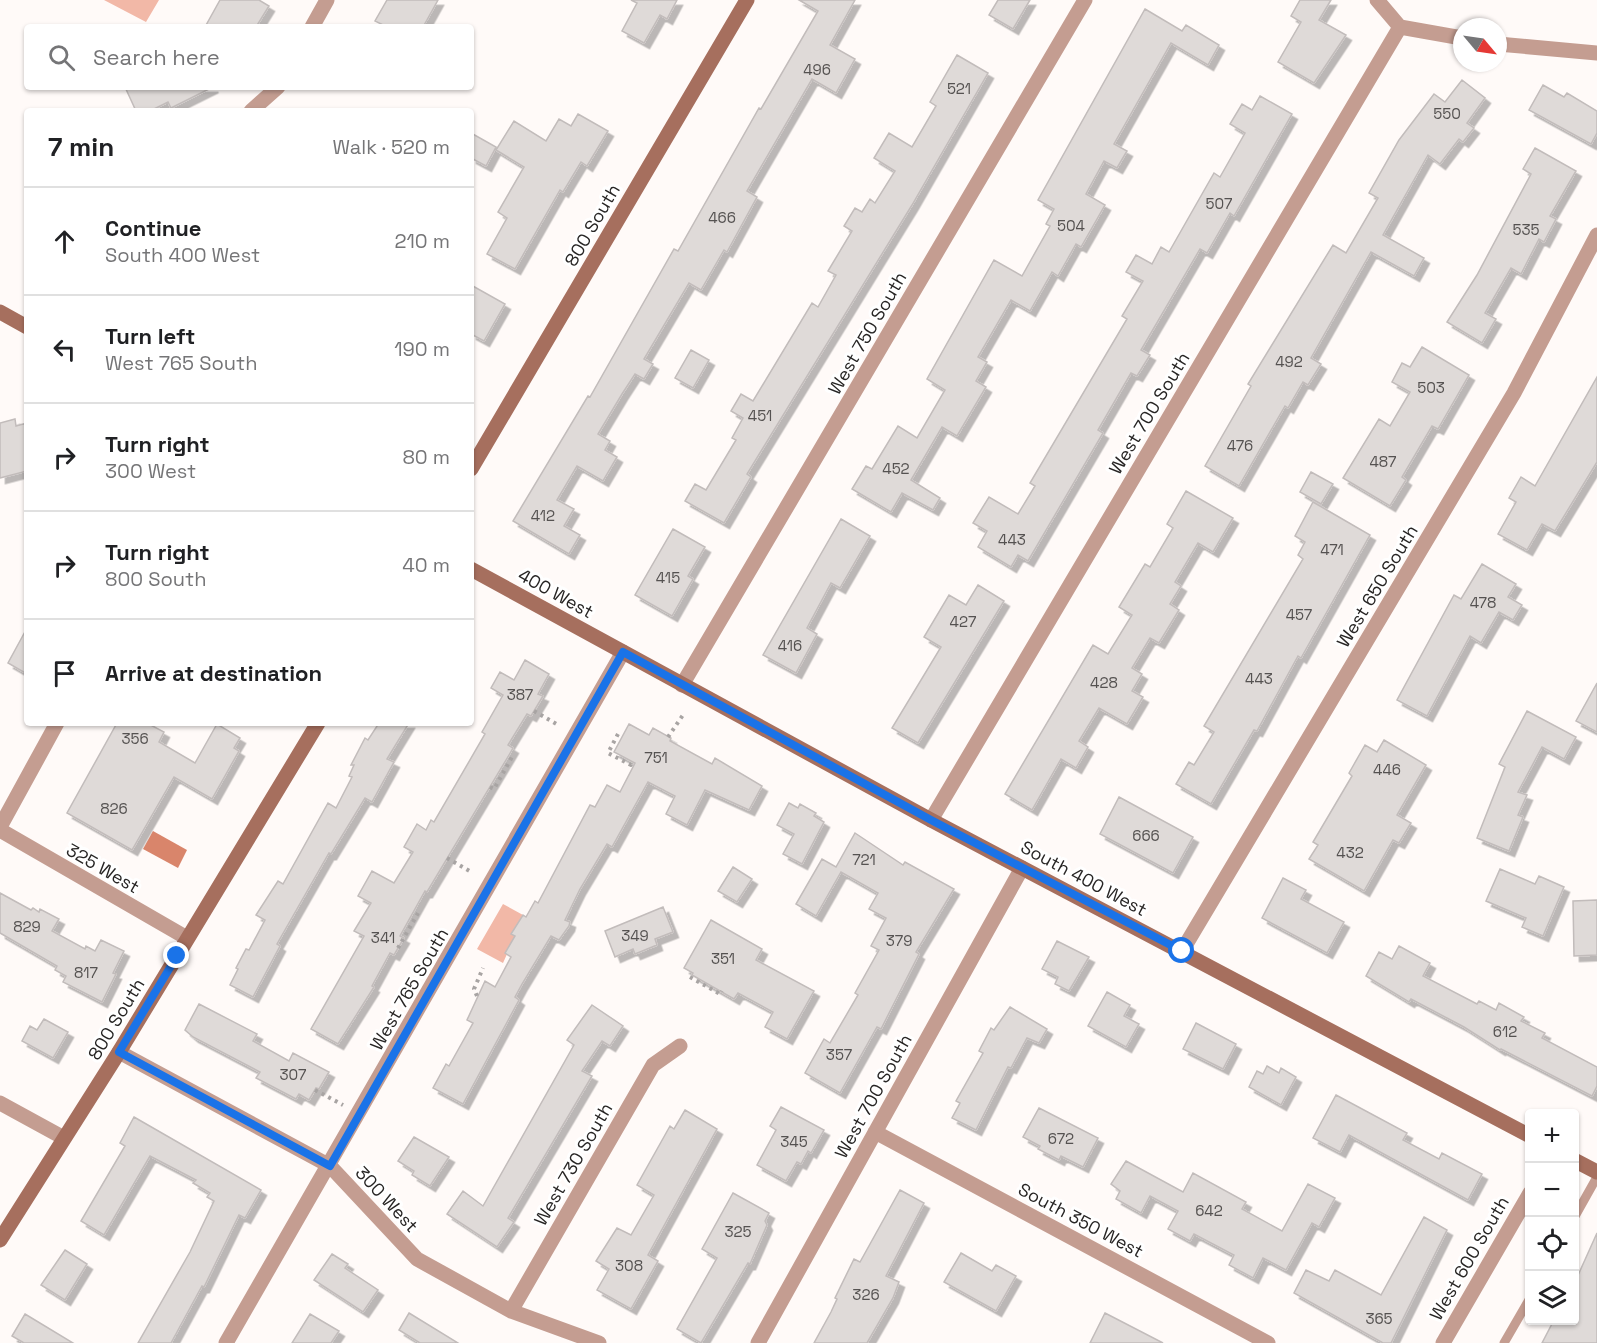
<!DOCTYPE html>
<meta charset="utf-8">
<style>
body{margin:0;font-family:"Space Grotesk",sans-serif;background:#f2f2f2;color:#202124}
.controls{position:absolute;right:18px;bottom:18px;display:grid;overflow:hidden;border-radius:6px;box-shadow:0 2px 4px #0004}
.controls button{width:54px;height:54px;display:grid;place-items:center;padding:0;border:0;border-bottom:2px solid #e0e0e0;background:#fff;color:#202124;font:30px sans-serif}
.compass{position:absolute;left:1453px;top:18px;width:54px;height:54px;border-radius:50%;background:#fff;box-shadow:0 2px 4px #0004;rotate:119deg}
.stop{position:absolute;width:18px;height:18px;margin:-14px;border:4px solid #1a73e8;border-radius:50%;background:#fff}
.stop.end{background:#1a73e8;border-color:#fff;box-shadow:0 2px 6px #0008}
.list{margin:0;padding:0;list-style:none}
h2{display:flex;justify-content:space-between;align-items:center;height:78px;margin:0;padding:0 24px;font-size:26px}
h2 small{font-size:20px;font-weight:400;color:#757577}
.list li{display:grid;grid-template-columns:39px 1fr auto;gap:18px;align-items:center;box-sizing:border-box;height:108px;padding:0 24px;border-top:2px solid #e0e0e0}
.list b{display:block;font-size:22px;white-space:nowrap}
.list p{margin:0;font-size:20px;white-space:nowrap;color:#757577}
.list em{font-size:20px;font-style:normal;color:#757577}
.icon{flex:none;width:33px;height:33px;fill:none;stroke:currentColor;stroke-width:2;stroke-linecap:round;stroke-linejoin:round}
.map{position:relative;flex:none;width:1597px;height:1343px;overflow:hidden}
.search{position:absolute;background:#fff;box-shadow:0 2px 4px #0004;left:24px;top:24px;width:450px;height:66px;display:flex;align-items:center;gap:15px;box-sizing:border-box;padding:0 21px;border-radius:6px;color:#757577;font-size:22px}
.panel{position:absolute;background:#fff;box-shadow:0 2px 4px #0004;left:24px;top:108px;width:450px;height:618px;border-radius:6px}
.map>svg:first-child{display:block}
</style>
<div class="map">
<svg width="1597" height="1343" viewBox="0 0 1597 1343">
<defs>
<filter id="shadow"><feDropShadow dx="5.5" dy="5.5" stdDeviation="0" flood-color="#0004"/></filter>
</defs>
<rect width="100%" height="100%" fill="#fffaf8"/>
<!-- green -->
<path fill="#f2b8a7" d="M104,0H159L146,22Z
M503,904L523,915L512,933L515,936L503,963L477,949Z"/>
<!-- water -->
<path fill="#d9856b" d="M153,831L187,850L178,868L143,849Z"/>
<!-- building -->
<path fill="#dfdad8" stroke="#c2bcbb" stroke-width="1.5" filter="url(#shadow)" d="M220,0H259L269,6L256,27H205Z
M387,0H438L423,27H387L375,21Z
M631,0H677L667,19L660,15L644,43L622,31L637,3Z
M799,0H855L830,45L855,59L836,93L812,79L747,191L757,197L727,252L724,250L701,290L689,283L644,359L653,364L644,379L635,374L622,394L598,434L610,441L605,450L617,457L603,481L577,466L557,500L574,509L564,526L580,535L569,554L513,521L588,396L590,397L674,249L678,251L759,108L761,109L818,11Z
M998,0H1030L1013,29L989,15Z
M1300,0H1331L1319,20L1346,35L1314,83L1278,62L1301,22L1291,16Z
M1145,9L1182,31L1186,25L1219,45L1208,65L1171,43L1114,144L1127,151L1117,168L1104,161L1086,194L1105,205L1081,247L1076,244L1058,276L1052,272L1030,311L1011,300L978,357L987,362L976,381L986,387L957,436L942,427L911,480L940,498L933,510L902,493L891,512L852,489L866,466L872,469L898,426L917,438L945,390L927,379L994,260L1022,276L1050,226L1046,224L1054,209L1038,200Z
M957,55L988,73L912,205L747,474L751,477L724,523L685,501L695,484L706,490L736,440L732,438L743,418L731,411L741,394L753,401L812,303L818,307L836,275L828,271L852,231L844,226L855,208L862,212L870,199L875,203L895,171L874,158L889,133L912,147L936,106L930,102Z
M1462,80L1485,98L1467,123L1474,128L1463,142L1459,139L1440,164L1428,155L1383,235L1424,258L1414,276L1371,252L1311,358L1321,364L1308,385L1303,382L1288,408L1285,406L1239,486L1205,466L1251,386L1248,384L1333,245L1346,253L1378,198L1369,193L1399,140L1434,94L1445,102Z
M1543,85L1564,97L1567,93L1597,111V133L1591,144L1529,110Z
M125,87H213L171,108L168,102L150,111H136Z
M1260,96L1292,114L1234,216L1230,213L1207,253L1200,249L1141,350L1150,355L1137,376L1131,373L1098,430L1103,433L1028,561L1018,555L1011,567L978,547L987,531L973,523L989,497L1018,514L1035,486L1030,483L1127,319L1122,316L1143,281L1126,272L1136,255L1152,264L1161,247L1169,252L1214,173L1220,177L1245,133L1230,124L1242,104L1252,110Z
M578,114L608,131L587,166L581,162L563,192L560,190L515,269L487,254L507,218L498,212L524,167L496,150L514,121L546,141L559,119L571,126Z
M471,133L496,147L486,166L471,158Z
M1535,148L1576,171L1550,216L1556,219L1544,242L1539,239L1521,274L1511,268L1485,313L1496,319L1482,343L1447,322L1477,275L1531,174L1523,169Z
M471,285L505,304L484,341L471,334Z
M1422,347L1469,375L1438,429L1432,426L1402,477L1406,480L1390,506L1343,478L1379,419L1390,426L1410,392L1392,382L1402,363L1410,367Z
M691,350L709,360L693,388L675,378Z
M1597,377V462L1555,531L1542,524L1527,550L1498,534L1516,502L1509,498L1521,477L1535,486Z
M15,419L16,426L27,423V471L0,478V423Z
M1311,472L1333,484L1321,504L1300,492Z
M1186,491L1233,518L1213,552L1198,543L1175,582L1181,586L1170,604L1179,610L1159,643L1150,638L1132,668L1142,674L1132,691L1143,697L1127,724L1099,708L1079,741L1088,747L1076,768L1061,759L1032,810L1005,794L1093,645L1108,654L1132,615L1119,607L1145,564L1150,567L1173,528L1167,524Z
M1313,502L1370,535L1301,658L1298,656L1257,731L1254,730L1211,804L1176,784L1189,762L1194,765L1214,732L1204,726L1303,559L1298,555L1305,542L1295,536Z
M841,519L870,536L840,588L831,583L807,628L817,634L796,673L763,655Z
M673,529L705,547L688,576L693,579L672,616L635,595Z
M1482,564L1516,584L1508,597L1522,605L1513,620L1499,612L1481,643L1470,636L1427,716L1397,700L1454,595L1461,599Z
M978,585L1004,601L918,743L892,728L941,647L924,637L949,595L966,605Z
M27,628V674L8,663Z
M525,660L549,674L538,694L543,696L531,716L527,714L508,745L513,748L509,755L427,892L425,891L400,936L404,938L398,948L394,955L390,953L372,986L374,987L338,1044L311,1029L364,936L354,931L371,903L358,896L372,871L394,883L413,852L404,847L417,824L426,830L431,820L434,822L485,734L482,732L503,695L491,688L500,672L514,680Z
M1597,683V732L1576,721Z
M1527,711L1576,737L1564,759L1542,747L1518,792L1527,795L1518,815L1523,817L1509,851L1477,838L1505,767L1499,764Z
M117,723H147L164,732L159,742L195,763L217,724L240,738L234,748L239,751L212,799L174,777L132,850L67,813Z
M379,723H409L387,759L394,762L372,802L365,798L331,854L329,853L277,944L280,946L253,997L230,985L238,969L236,968L246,949L249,950L265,920L256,915L278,881L283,884L328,803L336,808L352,777L349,776L354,765H351L365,738L368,740Z
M629,724L649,735L653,728L671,738L670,741L712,764L715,758L762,786L749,810L705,790L687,825L666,814L675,796L648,782L612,847L607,844L580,889L565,920L570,922L569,926L559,940L551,936L522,984L515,997L519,1000L463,1104L433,1088L446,1064L449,1066L473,1023L467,1020L485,981L495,987L511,957L505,953L515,936L511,934L523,915L526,917L535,901L538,903L590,805L595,807L607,785L620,792L635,763L614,752Z
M1384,740L1426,765L1397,815L1411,823L1399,843L1393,840L1364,891L1309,859L1318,845L1313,842L1352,776L1349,773L1365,745L1377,752Z
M1119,797L1193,837L1173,873L1100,834Z
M789,803L798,808L800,804L816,813L814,816L824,822L802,864L783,854L794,834L777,825Z
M855,833L903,865L905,862L954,889L916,952L919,954L881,1029L877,1027L840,1093L805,1073L824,1039L830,1043L858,995L855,993L879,950L871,946L886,918L869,909L878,893L841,872L816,916L796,904L822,859L836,867Z
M733,867L752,879L737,902L718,891Z
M1500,869L1535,884L1539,876L1564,887L1543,936L1522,927L1526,918L1486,901Z
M1283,878L1306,890L1301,899L1344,922L1327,953L1262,918Z
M0,893L31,910L33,908L39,912L40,909L59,919L52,931L85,949L86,946L95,951L101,940L124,951L113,973L116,974L102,1002L63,982L66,976L55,970L57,966L0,933Z
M1597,900V955L1574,956L1573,901Z
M663,907L673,932L655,939L657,945L635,954L633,949L615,957L605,931Z
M711,920L762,949L756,960L814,991L787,1039L765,1027L773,1012L738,993L734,999L692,975L693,973L684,968Z
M1057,941L1089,957L1069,991L1055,984L1058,977L1042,969Z
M1399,946L1430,963L1423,976L1477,1004L1479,1001L1496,1010L1499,1003L1524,1017L1521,1021L1545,1033L1542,1038L1597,1067V1086L1592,1096L1501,1049L1500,1050L1464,1027L1411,999L1409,1002L1366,976L1379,952L1392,959Z
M1107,992L1130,1005L1124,1016L1139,1024L1126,1047L1088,1026Z
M199,1004L257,1034L253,1041L289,1061L293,1053L329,1072L319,1089L316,1088L309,1100L299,1094L296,1099L256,1078L260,1072L193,1037L185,1030Z
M592,1005L623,1026L610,1046L602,1041L582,1071L592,1076L508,1218L514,1222L497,1247L447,1214L463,1191L483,1206L574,1045L567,1040Z
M1010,1007L1047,1029L1039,1043L1027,1038L1011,1068L1008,1067L976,1130L952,1118L960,1103L956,1101L983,1053L979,1051L991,1028L994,1030Z
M44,1019L68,1032L53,1058L22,1041L30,1026L37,1030Z
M1196,1023L1236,1044L1223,1069L1183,1049Z
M1267,1066L1279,1073L1281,1068L1296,1077L1281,1105L1249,1087L1257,1071L1263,1074Z
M1336,1095L1407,1133L1403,1140L1439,1159L1442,1153L1482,1174L1468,1200L1349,1135L1340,1152L1313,1138Z
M781,1107L824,1130L811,1153L808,1151L801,1164L797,1162L786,1181L757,1165L776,1130L770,1126Z
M1039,1108L1098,1138L1083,1167L1061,1156L1059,1160L1038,1149L1040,1146L1023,1137Z
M685,1110L717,1129L648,1255L658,1261L631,1309L597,1290L609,1269L596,1261L617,1228L631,1235L654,1195L637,1185L670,1126L674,1129Z
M134,1117L261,1190L245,1218L239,1215L204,1287L202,1286L171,1343H138L190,1252L214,1201L207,1197L210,1193L193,1183L196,1180L150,1156L104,1235L81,1221L125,1146L120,1143Z
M414,1137L449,1157L430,1186L412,1175L414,1171L398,1161Z
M1126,1161L1183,1192L1193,1173L1246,1202L1242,1209L1282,1231L1308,1184L1335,1198L1319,1227L1312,1223L1286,1270L1263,1258L1253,1278L1229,1265L1234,1255L1194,1234L1190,1241L1168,1229L1178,1211L1150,1196L1141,1213L1116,1199L1120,1191L1111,1184Z
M900,1190L924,1203L886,1276L899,1282L893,1298L867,1343H814L831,1312L837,1299L835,1298L854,1259L860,1262Z
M733,1193L769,1213L765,1221L767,1225L750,1264L748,1263L701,1343L677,1329L717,1258L702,1249Z
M1424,1217L1447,1230L1391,1343H1383L1294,1293L1306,1270L1329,1281L1335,1270L1381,1295Z
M1597,1233V1343H1542L1554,1320H1575V1282Z
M65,1250L87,1264L65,1300L41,1285Z
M961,1253L992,1271L996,1265L1016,1276L996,1311L944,1282Z
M332,1254L348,1264L345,1268L378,1290L363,1312L314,1280Z
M409,1313L458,1343H420L399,1330Z
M1105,1313L1163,1343H1090Z
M25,1314L73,1343H24L12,1336Z
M310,1314L339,1331L331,1343H292Z"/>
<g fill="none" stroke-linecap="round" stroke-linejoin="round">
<!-- path -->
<path stroke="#a8a4a3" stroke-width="4" stroke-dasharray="3 4.5" stroke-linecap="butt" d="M534,711L558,725
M618,734L608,753L631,765L633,762
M668,737L683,715
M490,787L494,789L512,757
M447,858L473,873
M398,948L418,913
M690,977L720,994L722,991
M477,996L474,989L483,968
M315,1090L343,1105"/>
<!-- lane -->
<path stroke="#c49d91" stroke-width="9" d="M1574,1218L1597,1177
M1504,1343L1530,1298"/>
<!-- street -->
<path stroke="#c49d91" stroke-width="15" d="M1377,0L1400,27L1462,38
M312,27L327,0
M1498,44L1597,53
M251,111L278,87
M682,685L1085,0
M931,820L1400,27
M0,827L57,723
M0,830L187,938
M1182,951L1514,393L1597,235
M119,1052L330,1166L417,1259L511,1311L599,1343
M0,1103L64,1138
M875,1132L1268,1343
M511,1311L653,1065L680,1046
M226,1343L623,652
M758,1343L1022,868
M1443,1343L1530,1193"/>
<!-- secondary -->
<path stroke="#a66f5e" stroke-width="15" d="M0,312L27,327
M471,469L747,0
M471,569L931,820L1530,1136
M1574,1160L1597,1172
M0,1240L119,1052L318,723"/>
</g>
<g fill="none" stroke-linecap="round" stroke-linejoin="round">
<!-- route -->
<path stroke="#1a73e8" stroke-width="8" d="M177,956L119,1052L330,1166L623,652L931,820L1182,951"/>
</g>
<g text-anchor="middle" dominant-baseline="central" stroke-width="6" stroke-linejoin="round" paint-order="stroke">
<!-- number labels -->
<g font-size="15" fill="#555251">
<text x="817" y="69">496</text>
<text x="959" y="88">521</text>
<text x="1447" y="113">550</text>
<text x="1219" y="203">507</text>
<text x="722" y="217">466</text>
<text x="1071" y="225">504</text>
<text x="1526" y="229">535</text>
<text x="1289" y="361">492</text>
<text x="1431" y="387">503</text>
<text x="760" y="415">451</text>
<text x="1240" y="445">476</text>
<text x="1383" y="461">487</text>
<text x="896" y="468">452</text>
<text x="543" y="515">412</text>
<text x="1012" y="539">443</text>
<text x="1332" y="549">471</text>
<text x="668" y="577">415</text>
<text x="1483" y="602">478</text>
<text x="1299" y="614">457</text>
<text x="963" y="621">427</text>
<text x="790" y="645">416</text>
<text x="1259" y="678">443</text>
<text x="1104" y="682">428</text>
<text x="520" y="694">387</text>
<text x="135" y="738">356</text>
<text x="656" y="757">751</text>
<text x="1387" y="769">446</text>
<text x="114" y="808">826</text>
<text x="1146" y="835">666</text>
<text x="1350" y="852">432</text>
<text x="864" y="859">721</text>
<text x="27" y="926">829</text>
<text x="635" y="935">349</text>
<text x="383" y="937">341</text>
<text x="899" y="940">379</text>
<text x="723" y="958">351</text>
<text x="86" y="972">817</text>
<text x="1505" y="1031">612</text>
<text x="839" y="1054">357</text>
<text x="293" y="1074">307</text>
<text x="1061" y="1138">672</text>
<text x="794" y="1141">345</text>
<text x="1209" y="1210">642</text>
<text x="738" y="1231">325</text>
<text x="629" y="1265">308</text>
<text x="866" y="1294">326</text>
<text x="1379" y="1318">365</text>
</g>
<!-- street labels -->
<g font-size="18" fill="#272524" stroke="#fff">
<text transform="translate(592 225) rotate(-60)">800 South</text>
<text transform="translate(867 333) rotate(-60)">West 750 South</text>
<text transform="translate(1149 413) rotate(-59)">West 700 South</text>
<text transform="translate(1377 586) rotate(-59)">West 650 South</text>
<text transform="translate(556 593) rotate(29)">400 West</text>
<text transform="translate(103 868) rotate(30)">325 West</text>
<text transform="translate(1084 878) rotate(28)">South 400 West</text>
<text transform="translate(409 989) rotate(-60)">West 765 South</text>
<text transform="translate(116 1019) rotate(-59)">800 South</text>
<text transform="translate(873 1096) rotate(-61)">West 700 South</text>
<text transform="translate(573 1164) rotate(-60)">West 730 South</text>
<text transform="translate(387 1199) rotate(47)">300 West</text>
<text transform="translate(1081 1220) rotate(28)">South 350 West</text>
<text transform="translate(1469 1258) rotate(-60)">West 600 South</text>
</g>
</g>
</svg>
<div class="controls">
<button>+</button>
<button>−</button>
<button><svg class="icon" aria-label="locate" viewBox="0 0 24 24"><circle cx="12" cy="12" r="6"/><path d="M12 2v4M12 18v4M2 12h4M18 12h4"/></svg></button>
<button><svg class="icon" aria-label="layers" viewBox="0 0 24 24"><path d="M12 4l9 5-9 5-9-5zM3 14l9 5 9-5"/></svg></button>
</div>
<svg class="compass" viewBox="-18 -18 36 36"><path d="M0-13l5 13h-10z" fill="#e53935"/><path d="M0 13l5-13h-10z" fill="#757577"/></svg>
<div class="stop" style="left:1182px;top:951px"></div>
<div class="stop end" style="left:177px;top:956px"></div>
<div class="search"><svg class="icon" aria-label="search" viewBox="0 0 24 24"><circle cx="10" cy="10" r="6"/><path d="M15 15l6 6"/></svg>Search here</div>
<section class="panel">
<h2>7 min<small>Walk · 520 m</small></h2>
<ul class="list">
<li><svg class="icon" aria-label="ahead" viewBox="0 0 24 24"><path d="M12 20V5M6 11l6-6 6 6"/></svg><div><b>Continue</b><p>South 400 West</p></div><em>210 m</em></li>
<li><svg class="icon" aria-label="left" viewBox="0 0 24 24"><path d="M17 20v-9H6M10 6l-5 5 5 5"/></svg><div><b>Turn left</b><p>West 765 South</p></div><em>190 m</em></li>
<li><svg class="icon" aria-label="right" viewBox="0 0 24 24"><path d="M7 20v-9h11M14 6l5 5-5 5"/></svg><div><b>Turn right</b><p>300 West</p></div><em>80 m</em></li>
<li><svg class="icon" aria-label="right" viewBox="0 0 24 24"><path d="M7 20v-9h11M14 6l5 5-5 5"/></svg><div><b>Turn right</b><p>800 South</p></div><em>40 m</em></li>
<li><svg class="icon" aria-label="arrive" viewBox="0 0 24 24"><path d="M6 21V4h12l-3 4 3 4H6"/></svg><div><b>Arrive at destination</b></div></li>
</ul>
</section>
</div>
